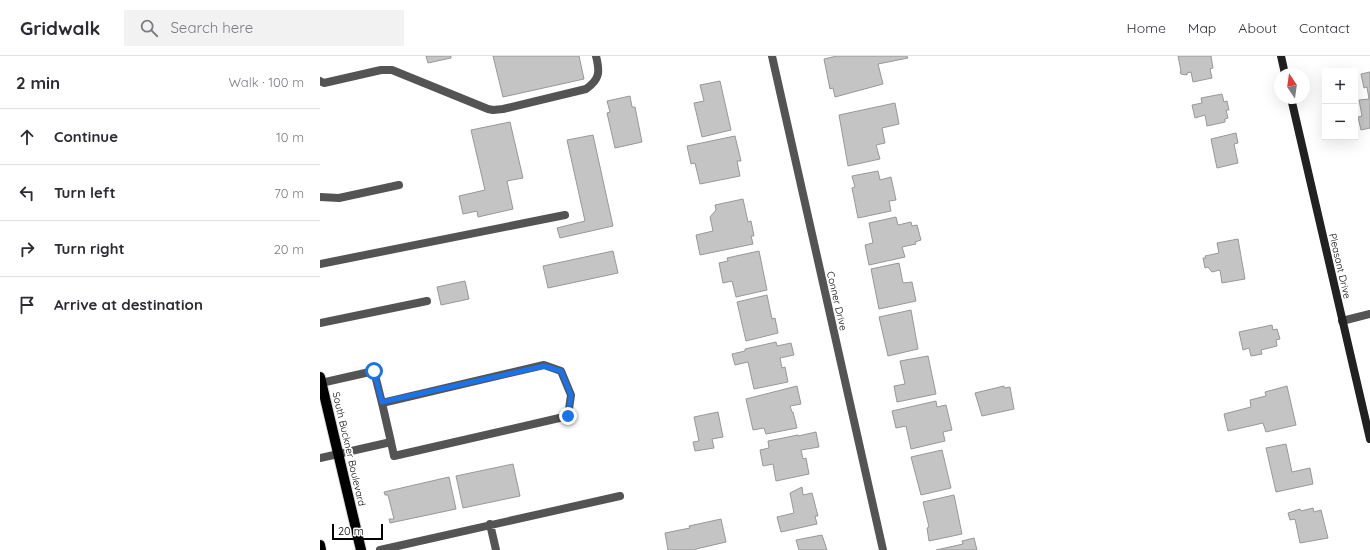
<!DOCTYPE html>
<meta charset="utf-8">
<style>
body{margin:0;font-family:Quicksand,sans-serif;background:#f2f2f3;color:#2b2b33}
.controls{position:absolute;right:12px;top:12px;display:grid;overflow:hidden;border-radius:0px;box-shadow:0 4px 16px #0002}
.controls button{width:36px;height:36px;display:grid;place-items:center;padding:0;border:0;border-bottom:1px solid #e1e1e2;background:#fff;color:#2b2b33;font:20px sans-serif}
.compass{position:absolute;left:954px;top:12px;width:36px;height:36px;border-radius:50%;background:#fff;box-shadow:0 4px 16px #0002;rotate:347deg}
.scale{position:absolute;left:12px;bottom:10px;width:51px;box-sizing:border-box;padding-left:4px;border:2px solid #000;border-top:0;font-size:11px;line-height:14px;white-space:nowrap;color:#000;-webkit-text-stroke:3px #fff;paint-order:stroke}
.stop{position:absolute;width:12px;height:12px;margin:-9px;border:3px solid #1a73e8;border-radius:50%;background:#fff}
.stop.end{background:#1a73e8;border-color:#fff;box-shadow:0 1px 4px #0008}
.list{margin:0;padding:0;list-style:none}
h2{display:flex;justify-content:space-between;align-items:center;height:52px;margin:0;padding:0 16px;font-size:17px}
h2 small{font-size:13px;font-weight:400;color:#7c7c81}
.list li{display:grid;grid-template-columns:26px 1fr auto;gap:12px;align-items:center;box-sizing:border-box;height:56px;padding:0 16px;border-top:1px solid #e1e1e2}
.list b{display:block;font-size:15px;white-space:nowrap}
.list em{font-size:13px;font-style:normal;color:#7c7c81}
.icon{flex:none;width:22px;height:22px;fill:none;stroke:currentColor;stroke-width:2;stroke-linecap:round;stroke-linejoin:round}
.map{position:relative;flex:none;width:1050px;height:494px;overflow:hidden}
header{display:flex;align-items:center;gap:24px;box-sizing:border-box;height:56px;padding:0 20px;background:#fff;border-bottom:1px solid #e1e1e2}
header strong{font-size:19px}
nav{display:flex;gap:22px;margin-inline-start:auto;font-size:14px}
.search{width:280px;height:36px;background:#f2f2f3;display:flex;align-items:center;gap:10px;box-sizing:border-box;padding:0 14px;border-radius:0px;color:#7c7c81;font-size:15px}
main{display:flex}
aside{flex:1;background:#fff}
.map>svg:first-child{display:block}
</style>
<header>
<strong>Gridwalk</strong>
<div class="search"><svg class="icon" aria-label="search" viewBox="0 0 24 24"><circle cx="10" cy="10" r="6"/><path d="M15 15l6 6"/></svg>Search here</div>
<nav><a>Home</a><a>Map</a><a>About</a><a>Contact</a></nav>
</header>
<main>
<aside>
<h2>2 min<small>Walk · 100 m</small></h2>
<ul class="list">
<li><svg class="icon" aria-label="ahead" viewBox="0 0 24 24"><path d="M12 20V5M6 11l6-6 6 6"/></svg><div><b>Continue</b></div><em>10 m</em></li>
<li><svg class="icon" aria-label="left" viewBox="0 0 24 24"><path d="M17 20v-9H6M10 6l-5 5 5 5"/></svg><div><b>Turn left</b></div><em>70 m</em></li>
<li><svg class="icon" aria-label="right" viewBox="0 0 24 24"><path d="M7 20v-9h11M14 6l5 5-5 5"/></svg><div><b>Turn right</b></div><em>20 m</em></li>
<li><svg class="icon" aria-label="arrive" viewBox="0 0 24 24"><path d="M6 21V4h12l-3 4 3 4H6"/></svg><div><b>Arrive at destination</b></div></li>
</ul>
</aside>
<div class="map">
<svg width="1050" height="494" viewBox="0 0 1050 494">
<rect width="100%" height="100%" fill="#fff"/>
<!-- building -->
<path fill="#c4c4c4" stroke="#989898" d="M106,0H131V2L108,7Z
M173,0H259L264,23L183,41Z
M517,0H587L588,2L558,8L563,28L515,41L513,32L510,33L504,3Z
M858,0H891L893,12L890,13L892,22L873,26L871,16L867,17V19L861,18L860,16L861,15Z
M1050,16V72L1041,74L1038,61L1042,60L1039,44L1049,43L1047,31L1044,32L1041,18Z
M400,25L411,74L382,81L374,47L384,45L380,29Z
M902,38L904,46L907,45L909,54H906L908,62L905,63V66L887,70L885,59L875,62L872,49L882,47L881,42Z
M310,40L312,51H315L322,86L295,92L287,57L290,56L287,45Z
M575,47L579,68L562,72L565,87L556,89L560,103L528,110L519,59Z
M190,66L203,122L187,125L193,153L158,161L157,155L143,158L139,140L165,134L151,74Z
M916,77L918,87L914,88L918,107L897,112L891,83Z
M273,79L293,170L240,182L237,172L265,165L247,84Z
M415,80L421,105H417L420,120L380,128L375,107L371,108L367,90Z
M558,115L560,124L571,121L576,144L569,145L571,155L538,162L532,132L535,131L532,120Z
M423,143L428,166L431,165L434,180H431L433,188L380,199L376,179L393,175L390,161L396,154L395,149Z
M576,161L578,169L591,166L592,170L597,169L601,184L595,186L596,188L582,191L585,201L549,209L545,189L553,187L549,167Z
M918,183L925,223L902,227L900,214L892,216L888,211L885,212L883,202H886L885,200L899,197L897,187Z
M293,195L298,217L228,232L223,210Z
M439,195L447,234L416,241L412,225L403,227L399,207L408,205L407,202Z
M579,207L583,227L592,226L596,245L559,253L551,213Z
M145,225L149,243L121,249L117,231Z
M447,239L452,263L455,262L458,277L426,285L417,246Z
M591,254L598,293L568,300L559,261Z
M952,269L953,274L957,273L960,283L956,284L957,290L941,294L942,298L931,300L929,292L923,294L919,276Z
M456,286L457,290L471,287L474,299L460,302L462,312L465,311L468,326L434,333L428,306L415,309L412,298L425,295V293Z
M608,300L616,338L577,346L574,330L585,328L580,305Z
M477,330L481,348L470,350L472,356H473L477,372L446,378L444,372L433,374L426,343Z
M684,330V332L690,331L694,353L662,360L655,337Z
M967,330L976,369L946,376L943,367L908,375L904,358L931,351L930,344L946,340L945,336Z
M616,345L617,351L626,349L632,374L623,376L625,385L591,393L586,370L576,372L572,355Z
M398,356L403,381L392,383L394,392L375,395L373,386L379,385L374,361Z
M496,376L499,391L481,394L483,403L486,402L489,418L456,425L453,408L443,410L440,394L449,392L448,385L478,379V380Z
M966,388L972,416L990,412L993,428L956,436L946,392Z
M622,394L631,432L601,439L591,401Z
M193,408L200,440L143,452L136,420Z
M129,421L136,453L70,467L69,463H74L68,439H65L64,436Z
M482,431L483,439L492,437L498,460H495L497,468L461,476L457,461L474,457L470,437Z
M634,439L642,478L609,485L607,472L609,471L603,446Z
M993,452L994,456L1001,454L1008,482L980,487L975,463L970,464L968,457L980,453L981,455Z
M401,463L406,486L376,493V494H348L345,477L370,472L369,470Z
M502,479L507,494H479L476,484Z
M654,482L657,494H616L643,488L642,485Z"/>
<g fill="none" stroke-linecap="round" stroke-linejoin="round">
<!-- primary casing -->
<g stroke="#dbdbdb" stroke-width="12">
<path id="primary" d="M0,321L41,494
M0,489L1,494"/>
</g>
<!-- lane -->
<path stroke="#545454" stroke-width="8" d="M0,25L4,27L61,14H72L168,53L173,54L183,53L266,33C280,23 280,16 276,0
M0,141L19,142L79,129
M0,208L245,159
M0,267L107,245
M62,347L71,386
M0,402L71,386L74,400L248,360L251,339L241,315L224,309L62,347L54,315L1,327
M170,468L176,494
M60,494L300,440"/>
<!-- street -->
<path stroke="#545454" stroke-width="8" d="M452,0L563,494
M1022,265L1050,258"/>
<!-- secondary -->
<path stroke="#212121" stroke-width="8" d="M961,0L965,18
M971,42L1050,383"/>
<!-- primary -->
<use href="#primary" stroke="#000" stroke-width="10"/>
</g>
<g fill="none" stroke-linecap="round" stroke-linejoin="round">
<!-- route -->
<path stroke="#1a73e8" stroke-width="5" d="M54,315L62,346L224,310L241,315L251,339L248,360"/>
</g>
<g text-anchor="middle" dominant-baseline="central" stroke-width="3.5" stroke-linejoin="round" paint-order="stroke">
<!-- street labels -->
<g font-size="10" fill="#000" stroke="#fff">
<text transform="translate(1020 210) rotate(77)">Pleasant Drive</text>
<text transform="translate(517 245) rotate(77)">Conner Drive</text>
<text transform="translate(29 393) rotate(77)">South Buckner Boulevard</text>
</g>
</g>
</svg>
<div class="controls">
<button>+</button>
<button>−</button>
</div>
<svg class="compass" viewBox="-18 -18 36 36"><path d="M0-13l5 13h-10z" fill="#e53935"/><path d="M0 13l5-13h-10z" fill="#7c7c81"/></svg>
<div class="scale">20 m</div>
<div class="stop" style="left:54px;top:315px"></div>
<div class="stop end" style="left:248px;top:360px"></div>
</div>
</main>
